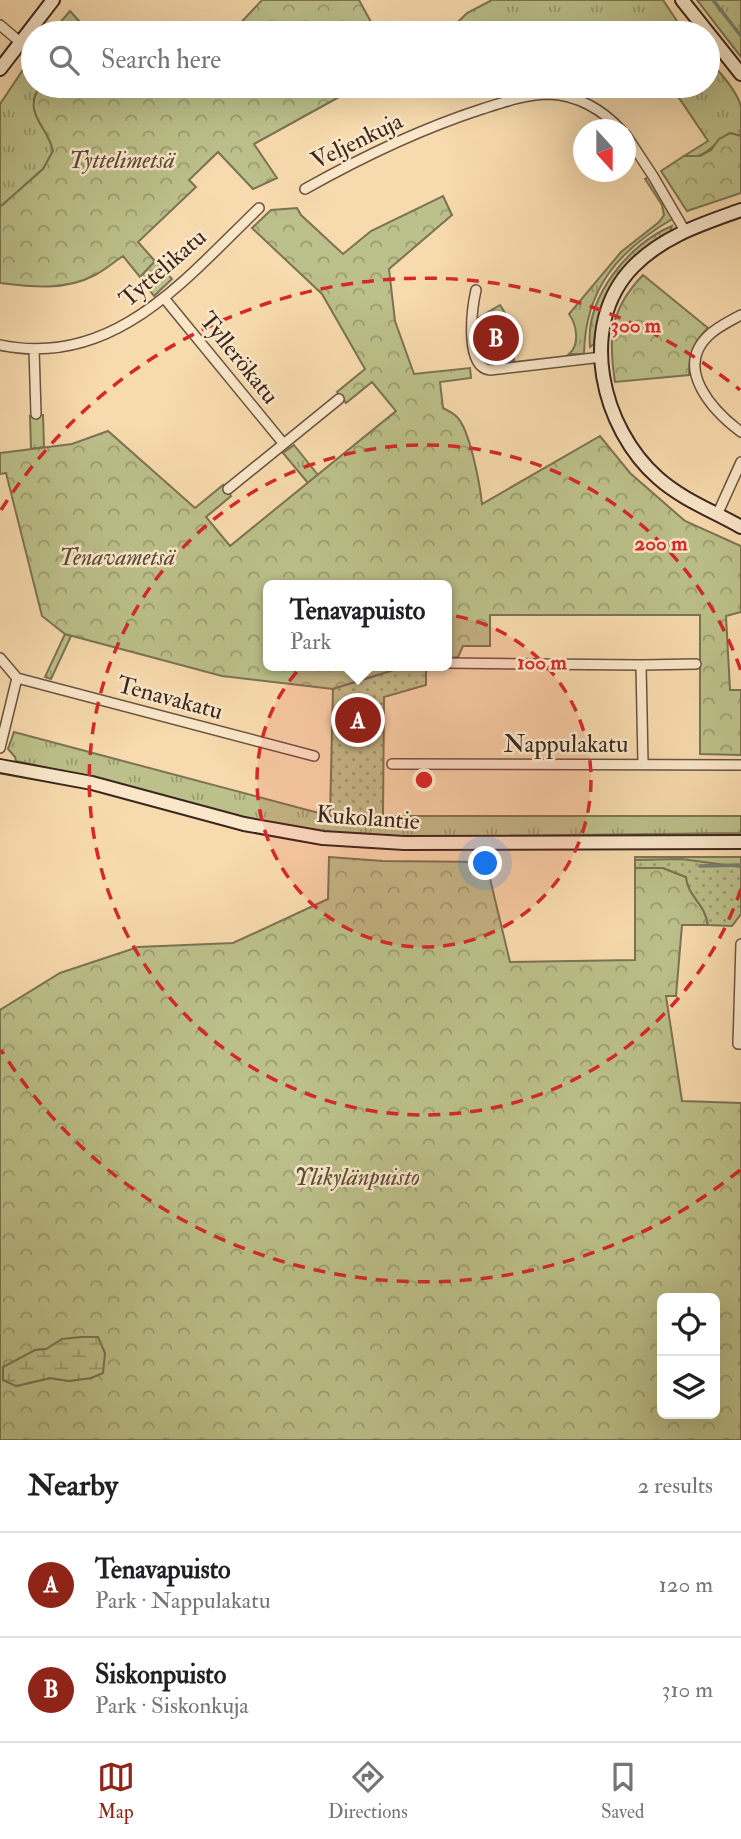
<!DOCTYPE html>
<meta charset="utf-8">
<style>
body{margin:0;font-family:"IM FELL Double Pica",serif;background:#f2f2f2;color:#202124}
.controls{position:absolute;right:21px;bottom:21px;display:grid;overflow:hidden;border-radius:10px;box-shadow:0 7px 28px #0002}
.controls button{width:63px;height:63px;display:grid;place-items:center;padding:0;border:0;border-bottom:2px solid #e0e0e0;background:#fff;color:#202124;font:35px sans-serif}
.compass{position:absolute;left:573px;top:119px;width:63px;height:63px;border-radius:50%;background:#fff;box-shadow:0 7px 28px #0002;rotate:159deg}
.you{position:absolute;left:486px;top:864px;width:24px;height:24px;margin:-18px;border:5px solid #fff;border-radius:50%;background:#1a73e8;box-shadow:0 0 0 10px #1a73e833}
.badge{display:grid;place-items:center;width:46px;height:46px;border-radius:50%;background:#8f2418;color:#fff;font-size:23px;font-weight:700}
.pin{position:absolute;translate:-50% -50%;border:4px solid #fff;box-shadow:0 2px 7px #0006}
.popup{position:absolute;left:263px;top:580px;width:189px;height:91px;box-sizing:border-box;display:grid;place-content:center;border-radius:10px;background:#fff;filter:drop-shadow(0 2px 5px #0005);font-size:23px;white-space:nowrap;color:#757577}
.popup b{font-size:26px;color:#202124}
.popup::after{content:'';position:absolute;left:50%;top:100%;margin-left:-14px;border:14px solid transparent;border-top-color:#fff}
.list{margin:0;padding:0;list-style:none}
h2{display:flex;justify-content:space-between;align-items:center;height:91px;margin:0;padding:0 28px;font-size:30px}
h2 small{font-size:23px;font-weight:400;color:#757577}
.list li{display:grid;grid-template-columns:46px 1fr auto;gap:21px;align-items:center;box-sizing:border-box;height:105px;padding:0 28px;border-top:2px solid #e0e0e0}
.list b{display:block;font-size:26px;white-space:nowrap}
.list p{margin:0;font-size:23px;white-space:nowrap;color:#757577}
.list em{font-size:23px;font-style:normal;color:#757577}
.icon{flex:none;width:38px;height:38px;fill:none;stroke:currentColor;stroke-width:2;stroke-linecap:round;stroke-linejoin:round}
.map{position:relative;flex:none;width:741px;height:1440px;overflow:hidden}
.search{position:absolute;background:#fff;box-shadow:0 7px 28px #0002;left:21px;right:21px;top:21px;height:77px;display:flex;align-items:center;gap:18px;box-sizing:border-box;padding:0 24px;border-radius:38px;color:#757577;font-size:26px}
.sheet{height:301px;background:#fff}
nav{display:flex;justify-content:space-around;align-items:center;box-sizing:border-box;height:98px;border-top:2px solid #e0e0e0;background:#fff;font-size:19px;color:#757577}
nav a{display:grid;justify-items:center;gap:4px}
nav .on{color:#8f2418}
.map>svg:first-child{display:block}
</style>
<div class="map">
<svg width="741" height="1440" viewBox="0 0 741 1440">
<defs>
<pattern id="grass-tufts" width="24" height="20" patternUnits="userSpaceOnUse" patternTransform="scale(1.75)"><rect width="24" height="20" fill="#bcc08a"/><path d="M3 7l-1-3M5 7V3M7 7l1-3M15 17l-1-3M17 17v-4M19 17l1-3" fill="none" stroke="#9a9c70"/></pattern>
<pattern id="forest-crowns" width="20" height="18" patternUnits="userSpaceOnUse" patternTransform="scale(1.75)"><rect width="20" height="18" fill="#bcc08a"/><path d="M2 6a3 3 0 1 1 6 0M12 15a3 3 0 1 1 6 0" fill="none" stroke="#9a9c70"/></pattern>
<pattern id="wetland-marsh" width="20" height="14" patternUnits="userSpaceOnUse" patternTransform="scale(1.75)"><rect width="20" height="14" fill="#bcc08a"/><path d="M1 5h8M5 5V1M11 12h8M15 12V8" fill="none" stroke="#9a9c70"/></pattern>
<pattern id="park-dots" width="8" height="8" patternUnits="userSpaceOnUse" patternTransform="scale(1.75)"><rect width="8" height="8" fill="#bcc08a"/><path d="M2 2h.1M6 6h.1" fill="none" stroke="#9a9c70" stroke-width="1.8" stroke-linecap="round"/></pattern>
</defs>
<rect width="100%" height="100%" fill="#f7daad"/>
<filter id="stains"><feTurbulence type="fractalNoise" baseFrequency=".00286" numOctaves="4"/><feColorMatrix values="0 0 0 0 .2 0 0 0 0 .09 0 0 0 0 .02 0 0 0 .5 -.17"/></filter>
<radialGradient id="worn" r=".72"><stop offset=".6" stop-color="#630" stop-opacity="0"/><stop offset="1" stop-color="#630" stop-opacity=".3"/></radialGradient>
<!-- grass -->
<path fill="url(#grass-tufts)" stroke="#7c7354" stroke-width="2" d="M492,0H663L685,33H561V29H535L508,33H459L456,24L467,13Z
M697,0H741V57Z
M70,11L90,33H51Z
M33,55V86H40C22,114 48,125 53,151L43,169L0,207V104Z
M708,60C720,72 737,90 741,107C741,116 741,127 741,136L730,133C714,142 706,161 684,156L708,141L671,86H708Z
M649,177L674,218C619,250 585,288 584,354H569C580,345 577,325 569,314L621,252L659,222L664,215L662,205L645,179Z
M672,226L670,232C626,261 599,290 594,344L590,347C585,298 628,244 672,226Z
M155,261L172,279L154,296L140,277Z
M43,415L44,447L31,449L30,416Z
M294,445L318,475L308,483L283,453Z
M65,634L71,636L51,679L45,677Z
M14,732L330,816H741V833L402,837L362,836L303,830L244,818L99,779L16,761L15,757L8,749Z
M635,857H741V889L635,861Z"/>
<!-- forest -->
<path fill="url(#forest-crowns)" stroke="#7c7354" stroke-width="2" fill-rule="evenodd" d="M262,0H359L377,33H215L235,29Z
M40,86H359L254,144L277,178L253,189L218,152L189,180L196,187L138,242L155,261L140,277L123,256C114,262 105,270 95,275C65,291 32,287 0,283V207L43,169L53,151C48,126 22,114 40,86Z
M730,133L741,136V193L687,211L661,171L684,156H700L711,150L719,139Z
M443,196L452,215L389,269L395,321L414,374L470,368L471,378L440,382L443,408C447,410 453,413 457,417C470,430 480,485 482,504L600,436L630,473L685,521L741,546V612L726,616L730,690H741V755L700,754V615H490V646H463L458,657L447,659V585H269V666H407L333,689L222,676L65,634L42,616L6,473L0,474V453L72,444L108,431L195,508L223,485L231,496L206,517L230,546L396,411L372,382L346,403L337,392L365,369L322,294L252,228L271,210L297,208L301,215L343,254L371,231Z
M643,275L708,328C694,341 689,355 689,375L615,382C608,337 610,309 643,275Z
M329,857L383,861L486,862L510,962L635,960V868H663L686,877C688,897 705,903 708,925H682L676,996H666L682,1101L741,1103V1440H0V1010L60,973L138,947L233,943L328,899ZM662,1298H715V1414H662ZM46,1349L103,1367V1372L91,1378L69,1381L50,1378L17,1386L35,1350Z"/>
<!-- wetland -->
<path fill="url(#wetland-marsh)" stroke="#7c7354" stroke-width="2" d="M81,1337H98L105,1353L103,1373L91,1378L69,1381L50,1378L16,1386L3,1380V1367L35,1350L46,1349L62,1339Z"/>
<!-- park -->
<path fill="url(#park-dots)" stroke="#7c7354" stroke-width="2" d="M500,305L510,321L514,360L489,363L482,358L478,318Z
M407,666H426V685L384,697L383,815L330,816L333,689Z
M681,859L741,867V914L732,926L708,925C705,903 688,897 686,877L663,868H635V860Z"/>
<g fill="none" stroke-linecap="round" stroke-linejoin="round">
<!-- stream -->
<path stroke="#777f6f" stroke-width="3.5" d="M713,0L741,36
M700,866L741,865"/>
<!-- street casing -->
<g stroke="#6b5341" stroke-width="12">
<path id="street" d="M0,25L20,42
M626,135L653,176L685,231
M305,189C362,157 420,129 482,109C504,102 527,94 550,94C577,95 603,110 621,130
M476,290C472,308 464,367 490,370L602,357
M164,298L283,443
M741,315C730,321 717,327 708,336C674,369 713,411 741,432
M0,345C114,369 186,278 259,208
M34,349L36,414
M228,489L339,399
M717,515L741,462
M0,658L17,678L0,748
M447,663L641,665L643,763
M641,665L696,664
M17,678L314,756
M392,764L741,765
M741,944L738,1044H741"/>
</g>
<!-- secondary casing -->
<g stroke="#3c261d" stroke-width="16">
<path id="secondary" d="M682,0L741,74
M0,69L53,0
M741,210C702,224 663,236 633,267C576,326 602,429 658,478C683,500 713,511 741,527
M0,766L92,783L244,824L323,838L404,843L741,842"/>
</g>
<!-- street -->
<use href="#street" stroke="#fae7ca" stroke-width="9"/>
<!-- secondary -->
<use href="#secondary" stroke="#fae7ca" stroke-width="12"/>
</g>
<!-- distance rings -->
<circle cx="424" cy="780" r="167" fill="#d62828" fill-opacity=".12"/>
<g fill="none" stroke="#d62828" stroke-width="3.5" stroke-dasharray="12 9">
<circle cx="424" cy="780" r="167"/>
<path d="M741 889A335 335 0 1 1 741 671"/>
<path d="M740 1170A502 502 0 0 1 1 1050M1 510A502 502 0 0 1 740 390"/>
</g>
<g text-anchor="middle" dominant-baseline="central" stroke-width="5" stroke-linejoin="round" paint-order="stroke">
<!-- street labels -->
<g font-size="24" fill="#3c261d" stroke="#fae7ca">
<text transform="translate(357 141) rotate(-26)">Veljenkuja</text>
<text transform="translate(163 268) rotate(-41)">Tyttelikatu</text>
<text transform="translate(239 358) rotate(51)">Tyllerökatu</text>
<text transform="translate(170 698) rotate(15)">Tenavakatu</text>
<text x="566" y="744">Nappulakatu</text>
<text transform="translate(368 818) rotate(4)">Kukolantie</text>
</g>
<!-- park labels -->
<g font-size="24" font-style="italic" fill="#5c4c38" stroke="#fae7ca">
<text x="122" y="160">Tyttelimetsä</text>
<text x="117" y="557">Tenavametsä</text>
<text x="357" y="1177">Ylikylänpuisto</text>
</g>
</g>
<circle cx="424" cy="780" r="10" fill="#d62828" stroke="#fae7ca" stroke-width="3.5"/>
<g font-size="21" text-anchor="middle" font-weight="bold" fill="#d62828" stroke="#fae7ca" stroke-width="5" stroke-linejoin="round" paint-order="stroke">
<text x="636" y="332">300 m</text>
<text x="661" y="550">200 m</text>
<text x="542" y="669">100 m</text>
</g>
<rect width="100%" height="100%" filter="url(#stains)"/>
<rect width="100%" height="100%" fill="url(#worn)"/>
</svg>
<div class="controls">
<button><svg class="icon" aria-label="locate" viewBox="0 0 24 24"><circle cx="12" cy="12" r="6"/><path d="M12 2v4M12 18v4M2 12h4M18 12h4"/></svg></button>
<button><svg class="icon" aria-label="layers" viewBox="0 0 24 24"><path d="M12 4l9 5-9 5-9-5zM3 14l9 5 9-5"/></svg></button>
</div>
<svg class="compass" viewBox="-18 -18 36 36"><path d="M0-13l5 13h-10z" fill="#e53935"/><path d="M0 13l5-13h-10z" fill="#757577"/></svg>
<div class="you"></div>
<div class="pin badge" style="left:358px;top:720px">A</div>
<div class="popup"><b>Tenavapuisto</b>Park</div>
<div class="pin badge" style="left:496px;top:338px">B</div>
<div class="search"><svg class="icon" aria-label="search" viewBox="0 0 24 24"><circle cx="10" cy="10" r="6"/><path d="M15 15l6 6"/></svg>Search here</div>
</div>
<section class="sheet">
<h2>Nearby<small>2 results</small></h2>
<ul class="list">
<li><span class="badge">A</span><div><b>Tenavapuisto</b><p>Park · Nappulakatu</p></div><em>120 m</em></li>
<li><span class="badge">B</span><div><b>Siskonpuisto</b><p>Park · Siskonkuja</p></div><em>310 m</em></li>
</ul>
</section>
<nav>
<a class="on"><svg class="icon" aria-label="map" viewBox="0 0 24 24"><path d="M3 6l6-2 6 2 6-2v14l-6 2-6-2-6 2zM9 4v14M15 6v14"/></svg>Map</a>
<a><svg class="icon" aria-label="directions" viewBox="0 0 24 24"><path d="M12 3l9 9-9 9-9-9zM9 14v-3h6M13 9l2 2-2 2"/></svg>Directions</a>
<a><svg class="icon" aria-label="saved" viewBox="0 0 24 24"><path d="M7 4h10v16l-5-4-5 4z"/></svg>Saved</a>
</nav>
